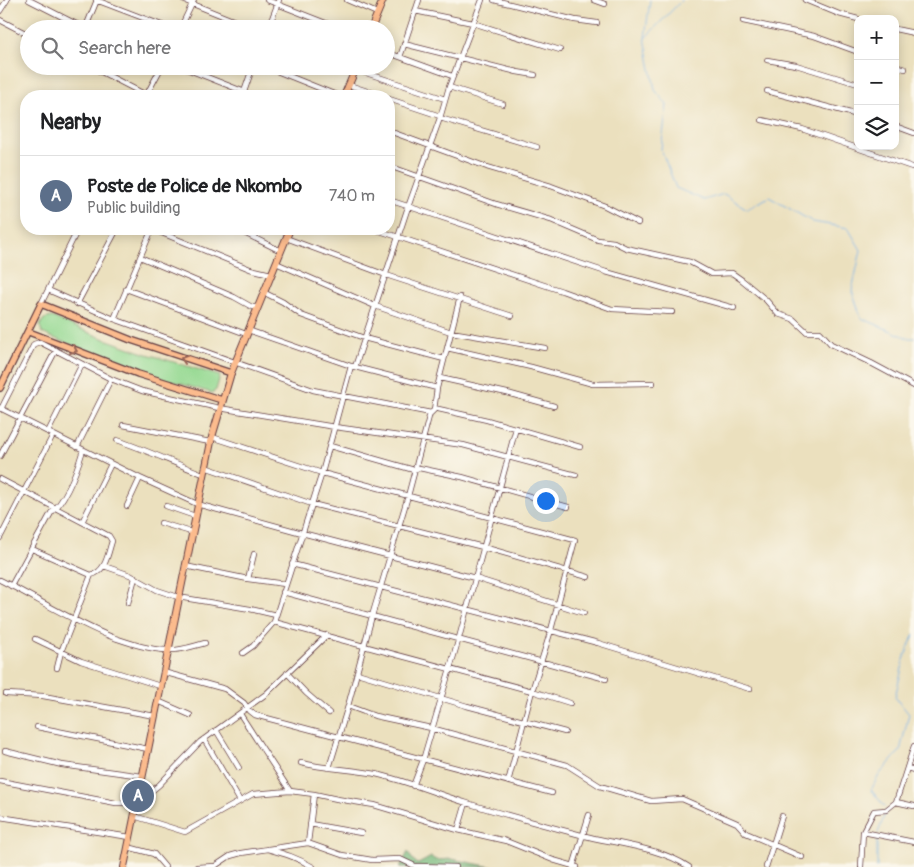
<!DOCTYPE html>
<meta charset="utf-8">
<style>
body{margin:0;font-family:Pangolin,sans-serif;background:#f2f2f2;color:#202124}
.controls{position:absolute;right:15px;top:15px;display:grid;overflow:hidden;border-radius:10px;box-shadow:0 2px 12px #0003}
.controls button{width:45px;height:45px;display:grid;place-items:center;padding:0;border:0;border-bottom:1px solid #e0e0e0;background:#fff;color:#202124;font:25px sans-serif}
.you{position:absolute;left:545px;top:500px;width:18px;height:18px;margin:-12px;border:4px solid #fff;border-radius:50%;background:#1a73e8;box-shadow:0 0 0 8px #1a73e833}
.badge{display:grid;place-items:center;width:32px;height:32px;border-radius:50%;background:#1f6fb2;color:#fff;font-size:16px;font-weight:700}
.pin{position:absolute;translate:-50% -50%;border:2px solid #fff;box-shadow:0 1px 5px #0006}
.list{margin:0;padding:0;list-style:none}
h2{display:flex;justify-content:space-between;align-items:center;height:65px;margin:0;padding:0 20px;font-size:21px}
h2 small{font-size:16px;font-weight:400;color:#757577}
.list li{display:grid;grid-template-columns:32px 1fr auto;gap:15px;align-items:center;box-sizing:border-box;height:80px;padding:0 20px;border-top:1px solid #e0e0e0}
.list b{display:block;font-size:19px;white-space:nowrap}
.list p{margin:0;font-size:16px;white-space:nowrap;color:#757577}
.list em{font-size:16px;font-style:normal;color:#757577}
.icon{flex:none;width:28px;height:28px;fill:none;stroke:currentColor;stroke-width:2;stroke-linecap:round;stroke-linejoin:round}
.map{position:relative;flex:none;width:914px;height:867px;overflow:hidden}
.search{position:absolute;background:#fff;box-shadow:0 2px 12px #0003;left:20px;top:20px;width:375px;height:55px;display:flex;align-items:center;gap:12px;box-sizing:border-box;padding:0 18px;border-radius:28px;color:#757577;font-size:19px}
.panel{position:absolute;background:#fff;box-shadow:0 2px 12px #0003;left:20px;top:90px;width:375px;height:145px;border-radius:20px}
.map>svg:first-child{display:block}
</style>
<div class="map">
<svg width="914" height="867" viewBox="0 0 914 867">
<rect width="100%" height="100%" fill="#fbf7ec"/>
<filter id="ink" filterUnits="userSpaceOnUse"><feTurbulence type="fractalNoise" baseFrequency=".02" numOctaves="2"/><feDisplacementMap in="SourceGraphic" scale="10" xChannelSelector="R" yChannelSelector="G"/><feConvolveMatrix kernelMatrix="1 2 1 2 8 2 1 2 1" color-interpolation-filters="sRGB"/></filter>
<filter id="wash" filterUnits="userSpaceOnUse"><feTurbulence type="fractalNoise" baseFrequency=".0096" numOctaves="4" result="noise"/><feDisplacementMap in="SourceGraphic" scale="20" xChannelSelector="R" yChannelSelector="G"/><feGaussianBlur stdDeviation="1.12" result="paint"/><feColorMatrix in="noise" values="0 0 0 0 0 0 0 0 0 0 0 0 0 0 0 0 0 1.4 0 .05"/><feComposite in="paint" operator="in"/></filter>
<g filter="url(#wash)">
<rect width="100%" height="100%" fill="#ebe0be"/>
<!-- green -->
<path fill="#95d992" stroke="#707c5e" d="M52,317L102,338L144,353L220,376L216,390L212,393L141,372L51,337L42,333L40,325L44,319Z"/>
<!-- forest -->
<path fill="#78b97c" stroke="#616c54" d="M408,852L413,860L418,864L431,857L436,860L452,859L492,867H400Z"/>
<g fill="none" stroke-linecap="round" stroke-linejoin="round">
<!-- stream -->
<path stroke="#77b1e8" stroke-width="1" d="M650,0L645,38L655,90L667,105L661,149L676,188L704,200L724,194L747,209L769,197L813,222L848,228L861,250L852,290L861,318L908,338H914
M646,37L682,0
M885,807L871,790L879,775L900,751L909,714L895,697L905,656L914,634
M878,833L886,811
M877,837V867"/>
</g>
</g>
<g filter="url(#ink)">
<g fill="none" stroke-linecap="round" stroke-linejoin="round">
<!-- minor casing -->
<g stroke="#623c41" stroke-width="6">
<path id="minor" d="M29,0L86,29
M96,0L172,29
M183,0L255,29
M267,0L341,29
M347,0L377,13
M494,0L575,20L597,23
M594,0L605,4
M805,0L839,14L858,19
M0,11L7,0
M415,11L473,23L560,50
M0,20L29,35
M743,21L814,36L858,52
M85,29L97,0
M180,29L194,0
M268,29L279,0
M895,29L914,33
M404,44L517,72L535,75
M386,52L452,76
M400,57L419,0
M767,60L796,65L858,84
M90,66L148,96
M179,66L255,96
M264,66L339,96
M345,66L445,99
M895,66L905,69
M349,85L382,96
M449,87L503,104
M767,91L858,115
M244,92L253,66
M146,96L162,66
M895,96H896
M389,99L440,116
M440,118L537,147
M762,120L802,129L912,167
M895,126L914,133
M389,131L487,167L551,186L605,206L638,223
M389,166L496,204L551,220L598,240L614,242L626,248L690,262L712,274L732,273L742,280L766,300L778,314L793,319L807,332H820L831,344L871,363L914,386
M389,200L606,272L734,308
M152,229L250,269L271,274
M236,229L281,251
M374,229L562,291L612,309L672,312
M286,238L386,275L512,316
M140,257L234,297L252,307H257
M276,263L375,306L451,332L545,348
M126,289L246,334
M48,290L114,319L313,390L431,413L434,410L437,388L460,297
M263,292L283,302L301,315L364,338L444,359
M41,304L78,229
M77,304L117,229
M114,319L152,229
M248,330L351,366L437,388
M447,348L531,367L593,384L653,383
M355,367L408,207L440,118L449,87L482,0
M440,378L507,393L554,406
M0,408L140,478L197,504L302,533L475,578L584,613
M434,408L487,420L580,447
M1,409L34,344L40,342L111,379L142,391L219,408L335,427L463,445L576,475
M123,425L210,442
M48,432L82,364
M212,437L322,473L575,540L551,630L532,691L508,782
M117,440C146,450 174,463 203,474
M330,446L414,470L419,468L462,477L568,507
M77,447L111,379
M0,456L56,350
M205,467L312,504L483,547L588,577
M0,479L109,536L112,541C108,553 106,572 91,575L32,549
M127,506L140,478
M166,506L195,516
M82,522L111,464
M161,523L191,532
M0,538L53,435
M292,564L598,643L750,689
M104,566L130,575L157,590L178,597L250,609L276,615
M185,566L248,579L285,584
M248,579L254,554
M0,580C38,599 72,621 112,637C130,643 149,650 168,650C180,651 193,646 205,643
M11,586L51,513C67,499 77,470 83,450
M283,592L606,679
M128,603L135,578
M274,622L532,691L570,703
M35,639L81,661L160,686
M243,653L253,646L274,622L322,473L351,366
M57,668L61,652L91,575
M163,672L225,689L244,703L250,711L255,715L552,793
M287,673L306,693L329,713
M357,673L467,706L565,732
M6,694L43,696L155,716
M158,701L190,715
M348,706L375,716L431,728L567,765L600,786L651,801L682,799L737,823L746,833L802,857
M240,714L290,791
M37,727L148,749
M216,730L239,768
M204,739L240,801
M5,751L62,765L142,776
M301,763C326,769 352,769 376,774C407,781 437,794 467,803C505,815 543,825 581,835C616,844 659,847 689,867
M329,768L348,706L372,616L408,496L430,413
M907,768L914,770
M0,781L116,803H137L159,785L200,742L266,694L327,635
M413,786L423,760L459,638L516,428
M896,802L914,806
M134,816L185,832L253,794L290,791L314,794L337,799L374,805L458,830L506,841L553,860L577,867
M0,817L130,837
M310,824L361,833
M458,830L466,803
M863,832L914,842
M308,843L314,794
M128,847L154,854L165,867
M267,849C285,854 296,857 313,867
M197,867L215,866L230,856L241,853L308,843L342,855L372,860L400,859L415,866L456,867
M573,867L589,815
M766,867L782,816
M861,867L863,832L874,811L886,810L896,802L914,746"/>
</g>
<!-- major casing -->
<g stroke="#623c41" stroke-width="8">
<path id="major" d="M29,332L138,374L222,400
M0,388L41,304L131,340L231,373"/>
</g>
<!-- highway casing -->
<g stroke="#623c41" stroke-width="8">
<path id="highway" d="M371,29L383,0
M344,96L357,66
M124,867L212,437L231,373L290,229"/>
</g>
<!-- minor -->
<use href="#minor" stroke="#fff" stroke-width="4.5"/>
<!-- major -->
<use href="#major" stroke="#fbbb8d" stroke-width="5.5"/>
<!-- highway -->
<use href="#highway" stroke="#fbbb8d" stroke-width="6"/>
</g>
<!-- one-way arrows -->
<defs><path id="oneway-chevron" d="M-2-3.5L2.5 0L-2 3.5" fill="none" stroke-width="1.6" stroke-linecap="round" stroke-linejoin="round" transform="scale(1.25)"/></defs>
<g stroke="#9a6557">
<use href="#oneway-chevron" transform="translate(74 350) rotate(22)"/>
<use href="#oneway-chevron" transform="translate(184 359) rotate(-162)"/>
</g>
</g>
</svg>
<div class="controls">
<button>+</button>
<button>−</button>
<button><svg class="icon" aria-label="layers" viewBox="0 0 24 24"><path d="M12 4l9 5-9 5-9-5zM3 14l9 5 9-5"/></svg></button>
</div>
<div class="you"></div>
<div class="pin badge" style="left:138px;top:796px;background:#5c6f8a">A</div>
<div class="search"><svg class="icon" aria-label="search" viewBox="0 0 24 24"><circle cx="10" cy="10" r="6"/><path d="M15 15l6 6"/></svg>Search here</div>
<section class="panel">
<h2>Nearby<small></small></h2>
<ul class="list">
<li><span class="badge" style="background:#5c6f8a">A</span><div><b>Poste de Police de Nkombo</b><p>Public building</p></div><em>740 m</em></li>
</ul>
</section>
</div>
